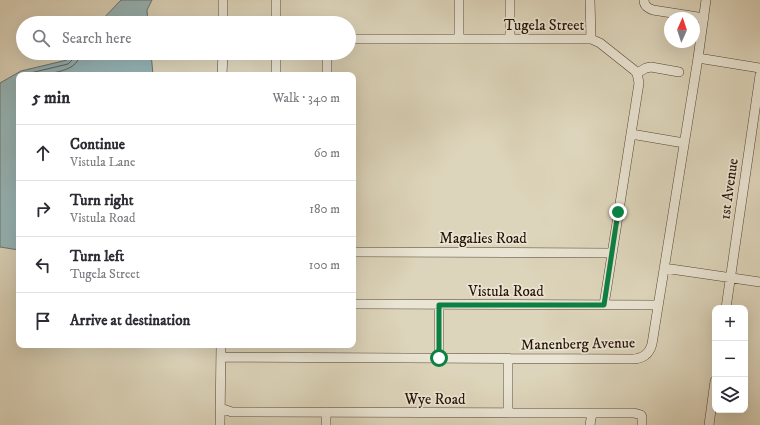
<!DOCTYPE html>
<meta charset="utf-8">
<style>
body{margin:0;font-family:"IM FELL DW Pica",serif;background:#f7f7f7;color:#2b2b33}
.controls{position:absolute;right:12px;bottom:12px;display:grid;overflow:hidden;border-radius:8px;box-shadow:0 4px 16px #0002}
.controls button{width:36px;height:36px;display:grid;place-items:center;padding:0;border:0;border-bottom:1px solid #e1e1e2;background:#fff;color:#2b2b33;font:20px sans-serif}
.compass{position:absolute;left:664px;top:12px;width:36px;height:36px;border-radius:50%;background:#fff;box-shadow:0 4px 16px #0002;rotate:3deg}
.stop{position:absolute;width:12px;height:12px;margin:-9px;border:3px solid #0b8043;border-radius:50%;background:#fff}
.stop.end{background:#0b8043;border-color:#fff;box-shadow:0 1px 4px #0008}
.list{margin:0;padding:0;list-style:none}
h2{display:flex;justify-content:space-between;align-items:center;height:52px;margin:0;padding:0 16px;font-size:17px}
h2 small{font-size:13px;font-weight:400;color:#7c7c81}
.list li{display:grid;grid-template-columns:26px 1fr auto;gap:12px;align-items:center;box-sizing:border-box;height:56px;padding:0 16px;border-top:1px solid #e1e1e2}
.list b{display:block;font-size:15px;white-space:nowrap}
.list p{margin:0;font-size:13px;white-space:nowrap;color:#7c7c81}
.list em{font-size:13px;font-style:normal;color:#7c7c81}
.icon{flex:none;width:22px;height:22px;fill:none;stroke:currentColor;stroke-width:2;stroke-linecap:round;stroke-linejoin:round}
.map{position:relative;flex:none;width:760px;height:425px;overflow:hidden}
.search{position:absolute;background:#fff;box-shadow:0 4px 16px #0002;left:16px;top:16px;width:340px;height:44px;display:flex;align-items:center;gap:10px;box-sizing:border-box;padding:0 14px;border-radius:22px;color:#7c7c81;font-size:15px}
.panel{position:absolute;background:#fff;box-shadow:0 4px 16px #0002;left:16px;top:72px;width:340px;height:276px;border-radius:8px}
.map>svg:first-child{display:block}
</style>
<div class="map">
<svg width="760" height="425" viewBox="0 0 760 425">
<rect width="100%" height="100%" fill="#ddd5bb"/>
<filter id="stains"><feTurbulence type="fractalNoise" baseFrequency=".005" numOctaves="4"/><feColorMatrix values="0 0 0 0 .2 0 0 0 0 .09 0 0 0 0 .02 0 0 0 .5 -.17"/></filter>
<radialGradient id="worn" r=".72"><stop offset=".6" stop-color="#630" stop-opacity="0"/><stop offset="1" stop-color="#630" stop-opacity=".3"/></radialGradient>
<!-- water -->
<path fill="#96b6b9" stroke="#6a7471" d="M121,0H152L147,10L148,23H99Z
M73,53H151L153,75H19V250L0,247V83L21,71L67,60Z"/>
<g fill="none" stroke-linecap="round" stroke-linejoin="round">
<!-- shore -->
<path stroke="#5f6460" stroke-width="1" d="M22,75L68,64L75,57V53
M42,75C55,72 79,71 80,53"/>
<!-- minor casing -->
<g stroke="#554333" stroke-width="10">
<path id="minor" d="M223,0V23
M276,0V23
M590,0L591,39
M644,0C644,6 648,8 653,10L704,18
M459,38V0
M349,39H591L600,43L634,70L637,73L639,83L604,305
M510,39V0
M698,58L760,68
M637,73L646,68L651,67L679,72
M222,75L223,53
M276,75V53
M327,75V53
M631,134L684,143
M353,252L612,253
M664,268L760,282
M353,304L658,305
M439,305V358
M726,308L760,75
M221,357L632,359C642,359 649,355 652,344L698,58L706,0
M508,358V413
M220,408L232,412L634,413L641,415L642,417V425
M220,425L221,345
M326,425V412
M590,425L592,413
M709,425L715,381"/>
</g>
<!-- minor -->
<use href="#minor" stroke="#e9e4d3" stroke-width="9"/>
</g>
<g fill="none" stroke-linecap="round" stroke-linejoin="round">
<!-- route -->
<path stroke="#0b8043" stroke-width="5" d="M439,358V305H604L618,212"/>
</g>
<g text-anchor="middle" dominant-baseline="central" stroke-width="3.5" stroke-linejoin="round" paint-order="stroke">
<!-- street labels -->
<g font-size="15" fill="#281206" stroke="#e9e4d3">
<text x="544" y="25">Tugela Street</text>
<text transform="translate(729 189) rotate(-82)">1st Avenue</text>
<text x="483" y="238">Magalies Road</text>
<text x="506" y="291">Vistula Road</text>
<text transform="translate(578 344) rotate(-1)">Manenberg Avenue</text>
<text x="435" y="399">Wye Road</text>
</g>
</g>
<rect width="100%" height="100%" filter="url(#stains)"/>
<rect width="100%" height="100%" fill="url(#worn)"/>
</svg>
<div class="controls">
<button>+</button>
<button>−</button>
<button><svg class="icon" aria-label="layers" viewBox="0 0 24 24"><path d="M12 4l9 5-9 5-9-5zM3 14l9 5 9-5"/></svg></button>
</div>
<svg class="compass" viewBox="-18 -18 36 36"><path d="M0-13l5 13h-10z" fill="#e53935"/><path d="M0 13l5-13h-10z" fill="#7c7c81"/></svg>
<div class="stop" style="left:439px;top:358px"></div>
<div class="stop end" style="left:618px;top:212px"></div>
<div class="search"><svg class="icon" aria-label="search" viewBox="0 0 24 24"><circle cx="10" cy="10" r="6"/><path d="M15 15l6 6"/></svg>Search here</div>
<section class="panel">
<h2>5 min<small>Walk · 340 m</small></h2>
<ul class="list">
<li><svg class="icon" aria-label="ahead" viewBox="0 0 24 24"><path d="M12 20V5M6 11l6-6 6 6"/></svg><div><b>Continue</b><p>Vistula Lane</p></div><em>60 m</em></li>
<li><svg class="icon" aria-label="right" viewBox="0 0 24 24"><path d="M7 20v-9h11M14 6l5 5-5 5"/></svg><div><b>Turn right</b><p>Vistula Road</p></div><em>180 m</em></li>
<li><svg class="icon" aria-label="left" viewBox="0 0 24 24"><path d="M17 20v-9H6M10 6l-5 5 5 5"/></svg><div><b>Turn left</b><p>Tugela Street</p></div><em>100 m</em></li>
<li><svg class="icon" aria-label="arrive" viewBox="0 0 24 24"><path d="M6 21V4h12l-3 4 3 4H6"/></svg><div><b>Arrive at destination</b></div></li>
</ul>
</section>
</div>
